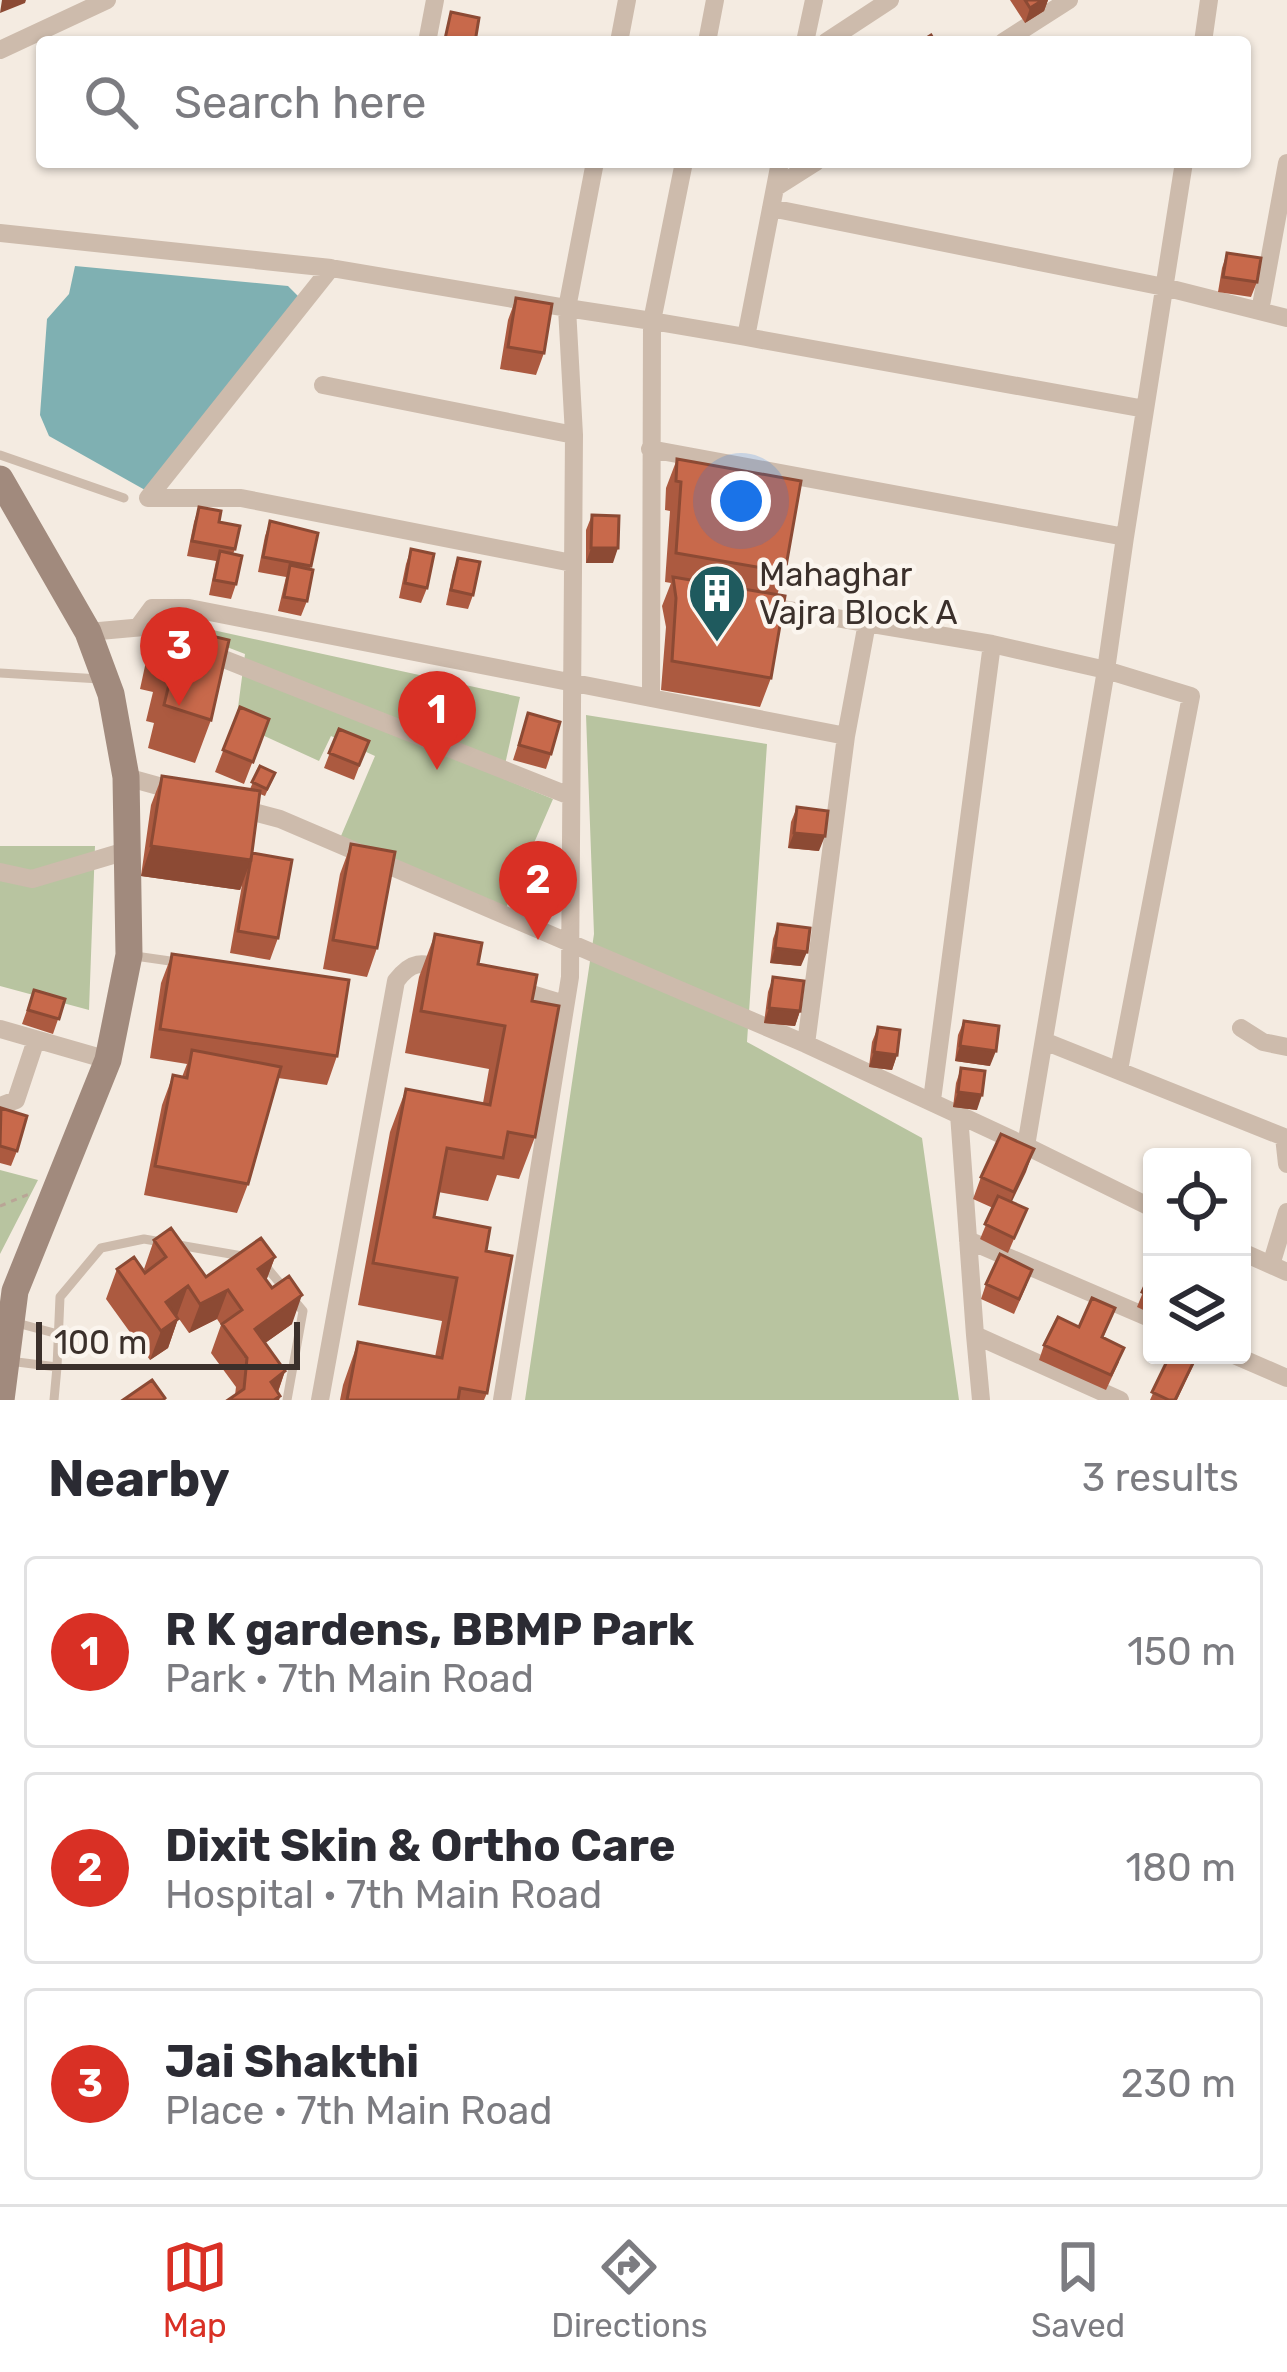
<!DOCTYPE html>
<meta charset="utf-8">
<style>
body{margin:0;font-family:Rubik,sans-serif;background:#f2f2f3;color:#2b2b33}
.controls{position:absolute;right:36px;bottom:36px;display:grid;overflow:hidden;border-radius:12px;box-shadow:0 3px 9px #0004}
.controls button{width:108px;height:108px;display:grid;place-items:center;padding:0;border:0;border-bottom:3px solid #e1e1e2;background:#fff;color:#2b2b33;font:60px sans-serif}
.scale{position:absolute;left:36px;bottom:30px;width:264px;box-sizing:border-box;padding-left:12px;border:6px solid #3b302b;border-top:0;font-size:33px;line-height:42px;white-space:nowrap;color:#3b302b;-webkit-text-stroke:9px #fbf5ee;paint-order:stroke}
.you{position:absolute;left:741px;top:501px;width:42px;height:42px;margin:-30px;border:9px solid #fff;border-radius:50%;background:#1a73e8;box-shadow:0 0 0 18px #1a73e833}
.badge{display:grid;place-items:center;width:78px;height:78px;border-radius:50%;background:#d93025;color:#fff;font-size:39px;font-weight:700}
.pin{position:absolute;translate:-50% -99px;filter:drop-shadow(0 3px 6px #0008)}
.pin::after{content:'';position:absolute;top:63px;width:42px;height:36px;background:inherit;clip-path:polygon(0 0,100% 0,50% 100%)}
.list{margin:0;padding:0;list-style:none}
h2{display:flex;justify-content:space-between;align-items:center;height:156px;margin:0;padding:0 48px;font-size:51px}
h2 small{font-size:39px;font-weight:400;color:#7c7c81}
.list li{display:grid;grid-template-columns:78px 1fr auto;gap:36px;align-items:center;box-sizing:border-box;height:192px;margin:0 24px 24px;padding:0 24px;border:3px solid #e1e1e2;border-radius:12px}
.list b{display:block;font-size:45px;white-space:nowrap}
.list p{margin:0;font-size:39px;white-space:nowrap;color:#7c7c81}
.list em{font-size:39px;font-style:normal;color:#7c7c81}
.icon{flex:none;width:66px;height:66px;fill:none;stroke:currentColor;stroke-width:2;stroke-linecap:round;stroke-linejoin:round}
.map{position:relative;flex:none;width:1287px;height:1400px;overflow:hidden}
.search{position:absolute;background:#fff;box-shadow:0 3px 9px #0004;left:36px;right:36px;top:36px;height:132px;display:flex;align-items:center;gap:30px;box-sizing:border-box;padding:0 42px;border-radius:12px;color:#7c7c81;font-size:45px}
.sheet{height:804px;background:#fff}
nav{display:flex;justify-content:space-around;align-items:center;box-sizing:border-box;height:168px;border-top:3px solid #e1e1e2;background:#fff;font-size:33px;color:#7c7c81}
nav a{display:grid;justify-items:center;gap:6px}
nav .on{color:#d93025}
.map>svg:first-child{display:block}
</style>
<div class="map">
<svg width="1287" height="1400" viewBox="0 0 1287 1400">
<rect width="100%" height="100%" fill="#f4ebe1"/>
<!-- green -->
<path fill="#b8c4a0" d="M190,625L520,697L502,778L553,799L506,908L341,836L375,756L331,736L319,761L236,723L245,654L188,632Z
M586,715L767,744L747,1042L922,1138L959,1400H525L594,934Z
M0,846H95L89,1010L0,986Z
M0,1170L38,1180L0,1254Z"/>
<!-- water -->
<path fill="#7fb0b2" d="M75,266L288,286L301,299L145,490L49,436L40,415L47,319L69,294Z"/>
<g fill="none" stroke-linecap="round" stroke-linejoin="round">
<!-- path -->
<path stroke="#b9a596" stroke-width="3" stroke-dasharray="6 6" stroke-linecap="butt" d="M0,1206L32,1193"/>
<!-- lane -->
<path stroke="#cdbbac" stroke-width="9" d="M0,455L124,498
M0,673L100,679
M135,956L177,962
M263,1263L303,1311L287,1400
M13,1322L58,1334
M9,1361L57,1367L60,1297L101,1248L144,1239L248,1257
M54,1400L57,1367"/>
<!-- street -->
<path stroke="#cdbbac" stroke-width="18" d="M428,37L435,0
M619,42L627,0
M707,42L715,0
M805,42L814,0
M826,42L890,0
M1003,42L1069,0
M1203,42L1209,0
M0,50L107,0
M595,162L567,308L652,321L684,162
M780,162L746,337L652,321L651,698L846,736L806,1044L1026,1146L1106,670L992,644
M775,188L816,162
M771,208L1164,287L1287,318
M0,233L331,268L567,308L574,435L570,977L502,1400
M1260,311L1287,163
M746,337L1145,409
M323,385L574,435
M650,449L1125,537L1106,670L1191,696L1119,1070
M148,498H241L572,563
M148,498L331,268
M1125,537L1184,162
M759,605L992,644L932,1100
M138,627L152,608H189L651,698
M88,632L144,627L181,642
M206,652L570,796
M846,736L867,623
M126,777L180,792
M235,807L280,819L806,1044
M0,872L32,879L126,851
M512,988L565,1004
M1241,1028L1263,1042L1287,1047
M0,1029L108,1060
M1044,1041L1284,1137L1287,1164
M0,1106L16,1100L36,1040
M959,1114L975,1335L1120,1400
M1026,1146L1152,1208
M968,1240L1152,1319
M1242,1252L1287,1272
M1271,1265L1287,1212
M975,1335L981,1400
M1234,1355L1287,1378
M320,1400L396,981C412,960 421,962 445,969"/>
<!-- secondary -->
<path stroke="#a18a7d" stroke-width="27" d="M0,479L88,632L111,694L126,777L129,955L108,1060L15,1291L1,1400"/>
</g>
<!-- wall -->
<path fill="#ac5a40" d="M1010,0H1048L1044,11L1025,23Z
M1227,253L1257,282L1251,297L1218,292L1222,268Z
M516,298L544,353L536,375L500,369L508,320Z
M677,459L785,572L777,595L771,678L760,707L661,690L666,627L662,606L671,583L665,582L670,511L665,510L666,488Z
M199,507L219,522L235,549L233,554L236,584L231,599L209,595L216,561L187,556L194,522Z
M592,515L613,563H586V530Z
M270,521L318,533L310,569L307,601L301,616L278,611L286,577L258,572L265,536Z
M411,549L427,588L421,603L399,598L406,564Z
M458,558L473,595L468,609L446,605L453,572Z
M161,624L211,720L195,763L148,748L154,723L146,721L153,692L140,689L145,666Z
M240,707L269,719L244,784L215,772Z
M528,713L551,754L546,769L513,760Z
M339,729L369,741L354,780L324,768Z
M260,766L275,773L265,796L260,794L252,853L278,938L270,960L230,953L242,885L240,890L141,876L151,805L162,776L250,789Z
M797,807L819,851L788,848L791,822Z
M351,844L377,948L367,977L323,969L340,874Z
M532,876L554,892L549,907L528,909L526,891Z
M778,924L801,966L770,963L773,939Z
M435,934L532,1001L535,1137L519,1179L497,1175L488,1201L438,1192L434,1217L486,1251L487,1393L484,1400H340L343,1385L358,1342L435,1357L442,1321L358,1305L390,1132L406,1089L483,1103L489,1069L405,1053L419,977Z
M172,954L337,1056L327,1085L278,1078L248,1184L237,1213L144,1195L162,1105L173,1075L182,1077L187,1064L150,1058L161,983Z
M773,977L800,1011L795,1026L764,1023L768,992Z
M34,990L65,999L53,1034L22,1024Z
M964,1021L990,1066L955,1061L958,1035Z
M878,1027L897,1055L892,1070L869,1067L872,1042Z
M961,1068L977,1110L953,1107L956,1083Z
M0,1111L17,1151L11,1166L0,1163Z
M1034,1149L1011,1202L1027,1209L1008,1253L980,1239L993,1208L973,1199L981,1177Z
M154,1240L206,1277L275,1257L266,1281L292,1324L265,1343L285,1371L278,1392L280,1396L279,1400H228L235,1395L236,1387L211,1353L221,1325L217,1319L189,1333L177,1316L178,1319L168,1348L150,1360L106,1299L117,1269L146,1272L144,1269Z
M1152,1270V1314L1137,1307Z
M986,1284H1027L1014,1314L981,1299Z
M1115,1308L1103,1338L1119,1362L1106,1390L1039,1360L1044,1345Z
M1170,1355H1198L1177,1400H1150Z"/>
<!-- shaded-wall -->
<path fill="#8c4a34" d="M2,0H26L25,3L0,13Z
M1043,0H1048L1044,11L1025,23L1030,8Z
M591,548H618L613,563H586Z
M794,833L825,836L819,851L788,848Z
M151,846L251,860L240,890L141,876Z
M554,892L549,907L528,909L533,894Z
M775,948L807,952L801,966L770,963Z
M769,1008L800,1011L795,1026L764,1023Z
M960,1046L996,1051L990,1066L955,1061Z
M874,1052L897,1055L892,1070L869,1067Z
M958,1092L982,1095L977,1110L953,1107Z
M1034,1149L1026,1172L1006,1214L1014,1192Z
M275,1257L264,1286L258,1269Z
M188,1286L177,1316L159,1328L166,1302Z
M228,1290L217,1319L189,1333L200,1304Z
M302,1295L292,1324L244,1358L255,1329Z
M178,1319L168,1348L150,1360L161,1331Z
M285,1371L275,1400L280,1396L279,1400H264L271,1382Z"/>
<!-- building -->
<path fill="#c8694b" stroke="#8c4a34" stroke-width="3" d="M1025,0H1043L1030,8Z
M451,12L479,18L475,42L445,39Z
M931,35L935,42H920Z
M1227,253L1261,258L1257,282L1223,277Z
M516,298L552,304L544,353L508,347Z
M677,459L801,481L785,572L676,553L681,482L676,481Z
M199,507L221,511L219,522L240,526L235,549L192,541Z
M592,515L619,516L618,548H591Z
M270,521L318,533L311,566L263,557Z
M411,549L434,554L427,588L405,583Z
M220,551L242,556L236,584L214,580Z
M458,558L480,562L473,595L451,590Z
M290,565L313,570L307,601L284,597Z
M673,577L785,596L771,678L672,661L676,598Z
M161,624L229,640L211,720L164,705L170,680L162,678L169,649L155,646Z
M240,707L269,719L253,762L223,750Z
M528,713L560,722L551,754L519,745Z
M339,729L369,741L359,765L329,753Z
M260,766L275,773L267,789L252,782Z
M162,776L260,791L251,860L151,846Z
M797,807L828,811L825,836L794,833Z
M351,844L395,852L377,948L333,940Z
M252,853L292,860L278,938L238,931Z
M553,874L554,892L533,894L532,876Z
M778,924L810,928L807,952L775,948Z
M435,934L482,943L478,964L537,975L532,1001L559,1006L535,1137L508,1132L503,1158L447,1148L434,1217L490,1228L486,1251L512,1256L487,1393L460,1388L458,1400H347L358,1342L442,1358L457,1278L373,1263L406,1089L490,1105L505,1026L421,1011Z
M172,954L349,980L337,1056L160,1029Z
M773,977L804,981L800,1011L769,1008Z
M34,990L65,999L59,1019L28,1010Z
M964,1021L999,1026L996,1051L960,1046Z
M878,1027L900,1030L897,1055L874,1052Z
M192,1050L281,1067L248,1184L155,1166L173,1075L187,1078Z
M961,1068L985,1071L982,1095L958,1092Z
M1,1108L27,1116L17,1151L0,1146Z
M1001,1134L1034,1149L1014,1192L981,1177Z
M998,1196L1027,1209L1014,1238L985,1224Z
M171,1228L206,1277L261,1238L275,1257L258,1269L272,1288L289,1276L302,1295L255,1329L285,1371L271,1382L280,1396L274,1400H228L244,1389L247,1358L222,1324L242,1310L228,1290L200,1304L188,1286L166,1302L178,1319L161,1331L117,1269L134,1257L145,1273L166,1257L154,1240Z
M1000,1254L1032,1270L1019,1299L986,1284Z
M1152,1270V1297L1142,1292Z
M1092,1298L1115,1308L1102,1337L1124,1348L1111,1375L1044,1345L1058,1317L1079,1327Z
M1170,1355H1197L1175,1400H1169L1152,1392Z
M152,1380L165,1398L163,1400H123Z"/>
<!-- icons -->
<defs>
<g id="building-pin" transform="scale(3)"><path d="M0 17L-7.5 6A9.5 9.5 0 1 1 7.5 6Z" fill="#1f5a5e" stroke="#fbf5ee"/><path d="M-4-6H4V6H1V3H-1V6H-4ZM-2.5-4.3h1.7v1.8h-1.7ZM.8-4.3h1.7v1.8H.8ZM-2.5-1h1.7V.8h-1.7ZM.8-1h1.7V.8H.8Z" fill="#fff"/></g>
</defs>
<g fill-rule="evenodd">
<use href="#building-pin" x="717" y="593"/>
</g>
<g text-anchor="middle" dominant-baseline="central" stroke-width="9" stroke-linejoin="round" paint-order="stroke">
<!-- poi labels -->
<g font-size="33" fill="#3b302b" stroke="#fbf5ee" text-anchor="start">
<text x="759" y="574">Mahaghar<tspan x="759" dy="38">Vajra Block A</tspan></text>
</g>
</g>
</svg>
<div class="controls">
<button><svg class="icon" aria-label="locate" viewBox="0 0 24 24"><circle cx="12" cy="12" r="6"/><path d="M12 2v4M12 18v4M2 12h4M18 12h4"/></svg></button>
<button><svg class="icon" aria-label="layers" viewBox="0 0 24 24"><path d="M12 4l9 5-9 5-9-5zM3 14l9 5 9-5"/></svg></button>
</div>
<div class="scale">100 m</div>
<div class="you"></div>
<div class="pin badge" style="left:437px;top:770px">1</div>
<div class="pin badge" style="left:538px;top:940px">2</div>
<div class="pin badge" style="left:179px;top:706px">3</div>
<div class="search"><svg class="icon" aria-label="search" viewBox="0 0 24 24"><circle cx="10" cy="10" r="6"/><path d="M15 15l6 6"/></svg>Search here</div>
</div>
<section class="sheet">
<h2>Nearby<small>3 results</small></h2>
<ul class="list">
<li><span class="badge">1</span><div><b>R K gardens, BBMP Park</b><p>Park · 7th Main Road</p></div><em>150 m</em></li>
<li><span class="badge">2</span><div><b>Dixit Skin &amp; Ortho Care</b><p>Hospital · 7th Main Road</p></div><em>180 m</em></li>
<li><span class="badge">3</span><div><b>Jai Shakthi</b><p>Place · 7th Main Road</p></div><em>230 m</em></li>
</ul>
</section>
<nav>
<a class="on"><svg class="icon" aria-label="map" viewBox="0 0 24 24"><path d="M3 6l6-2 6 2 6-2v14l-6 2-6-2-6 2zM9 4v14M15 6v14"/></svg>Map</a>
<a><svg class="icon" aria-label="directions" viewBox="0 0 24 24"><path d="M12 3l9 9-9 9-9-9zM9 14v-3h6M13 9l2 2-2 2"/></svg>Directions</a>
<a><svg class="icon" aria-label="saved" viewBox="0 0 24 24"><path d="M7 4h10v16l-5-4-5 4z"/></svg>Saved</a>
</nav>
